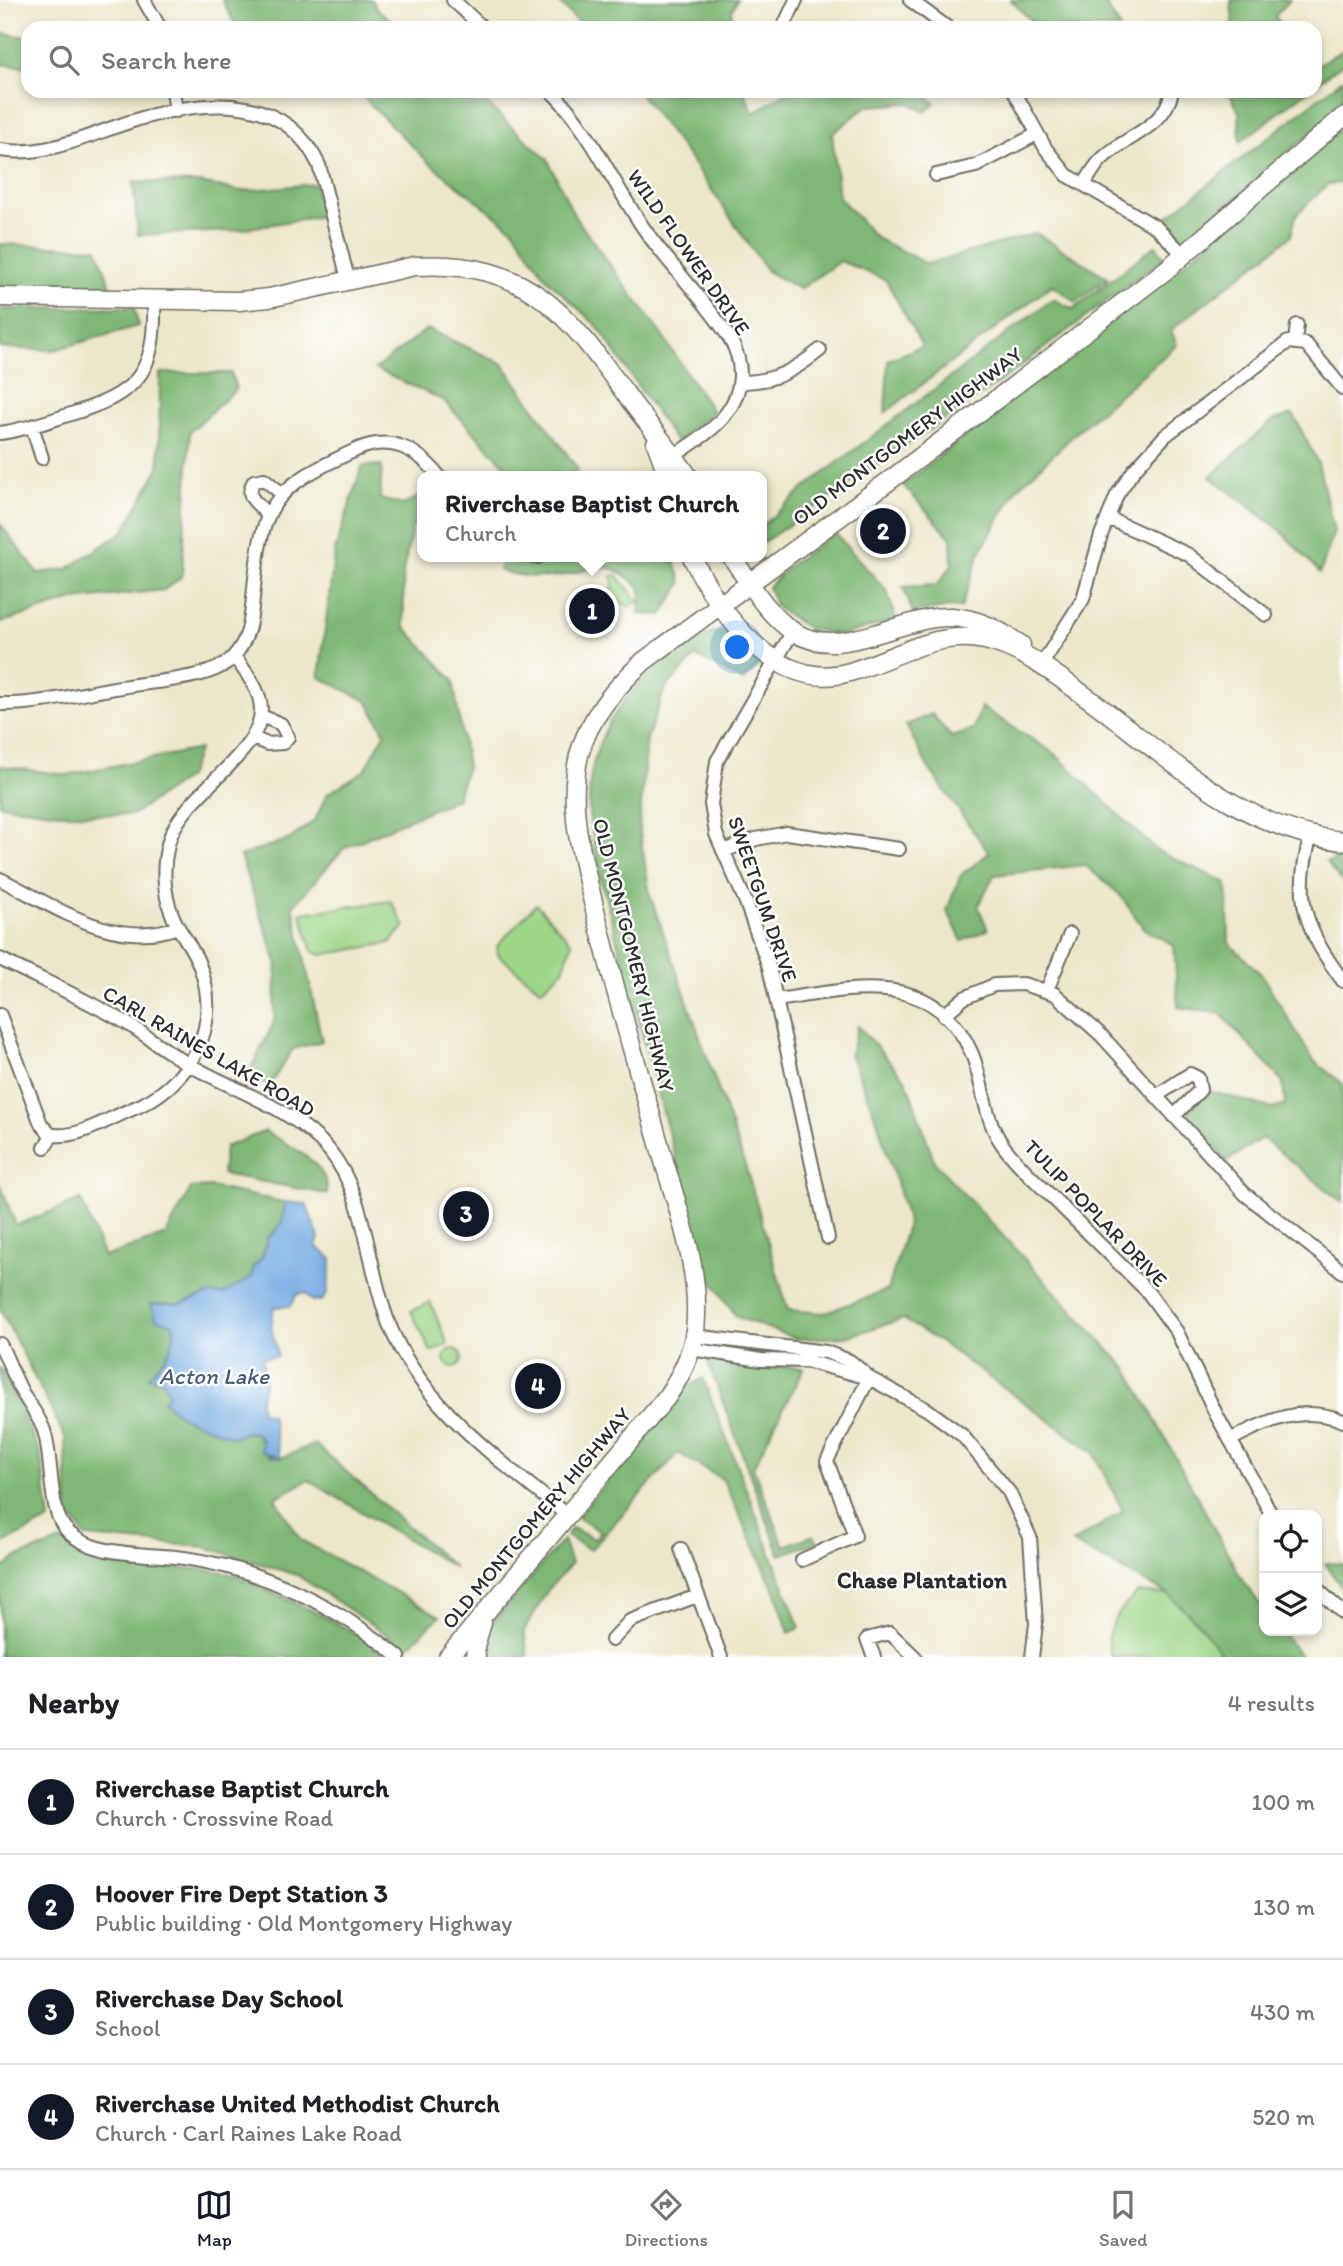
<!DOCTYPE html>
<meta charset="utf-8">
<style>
body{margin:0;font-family:Itim,sans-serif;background:#f2f2f2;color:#202124}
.controls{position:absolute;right:21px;bottom:21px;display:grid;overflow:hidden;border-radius:14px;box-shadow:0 4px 10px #0003}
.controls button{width:63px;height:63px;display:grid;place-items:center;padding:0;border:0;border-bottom:2px solid #e0e0e0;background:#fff;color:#202124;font:35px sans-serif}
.you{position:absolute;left:738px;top:648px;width:24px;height:24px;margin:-18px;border:5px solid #fff;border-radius:50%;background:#1a73e8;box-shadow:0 0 0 10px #1a73e833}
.badge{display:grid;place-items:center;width:46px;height:46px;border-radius:50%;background:#111827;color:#fff;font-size:23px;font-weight:700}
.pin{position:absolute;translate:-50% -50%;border:4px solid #fff;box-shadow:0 2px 7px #0006}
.popup{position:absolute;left:417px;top:471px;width:350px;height:91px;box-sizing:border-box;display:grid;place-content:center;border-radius:14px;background:#fff;filter:drop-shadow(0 2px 5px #0005);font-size:23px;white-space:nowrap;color:#757577}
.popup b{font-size:26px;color:#202124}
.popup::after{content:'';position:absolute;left:50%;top:100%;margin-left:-14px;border:14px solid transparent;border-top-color:#fff}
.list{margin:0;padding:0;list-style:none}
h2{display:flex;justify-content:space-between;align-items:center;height:91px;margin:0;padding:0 28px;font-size:30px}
h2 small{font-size:23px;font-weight:400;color:#757577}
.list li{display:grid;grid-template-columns:46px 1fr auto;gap:21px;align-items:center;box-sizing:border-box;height:105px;padding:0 28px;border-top:2px solid #e0e0e0}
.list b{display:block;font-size:26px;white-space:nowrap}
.list p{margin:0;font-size:23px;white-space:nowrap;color:#757577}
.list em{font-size:23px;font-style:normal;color:#757577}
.icon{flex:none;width:38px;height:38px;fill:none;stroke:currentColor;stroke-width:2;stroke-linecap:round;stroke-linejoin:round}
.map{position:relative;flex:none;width:1343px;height:1657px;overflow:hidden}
.search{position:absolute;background:#fff;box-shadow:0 4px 10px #0003;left:21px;right:21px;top:21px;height:77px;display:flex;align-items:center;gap:18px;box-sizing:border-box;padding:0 24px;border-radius:21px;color:#757577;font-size:26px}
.sheet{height:511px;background:#fff}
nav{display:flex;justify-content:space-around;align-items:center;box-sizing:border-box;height:98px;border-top:2px solid #e0e0e0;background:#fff;font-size:19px;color:#757577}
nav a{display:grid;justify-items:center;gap:4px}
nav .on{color:#111827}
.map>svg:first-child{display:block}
</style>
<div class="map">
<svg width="1343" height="1657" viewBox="0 0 1343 1657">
<rect width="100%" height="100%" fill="#fff"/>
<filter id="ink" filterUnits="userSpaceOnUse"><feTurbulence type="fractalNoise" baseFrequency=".0143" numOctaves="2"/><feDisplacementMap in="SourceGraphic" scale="14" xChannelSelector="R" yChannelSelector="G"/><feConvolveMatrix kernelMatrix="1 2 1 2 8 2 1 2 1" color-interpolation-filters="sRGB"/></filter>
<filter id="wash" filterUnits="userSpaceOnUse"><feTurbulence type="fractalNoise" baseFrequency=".00686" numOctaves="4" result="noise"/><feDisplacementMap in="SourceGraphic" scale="28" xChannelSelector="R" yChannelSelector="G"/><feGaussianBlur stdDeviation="1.57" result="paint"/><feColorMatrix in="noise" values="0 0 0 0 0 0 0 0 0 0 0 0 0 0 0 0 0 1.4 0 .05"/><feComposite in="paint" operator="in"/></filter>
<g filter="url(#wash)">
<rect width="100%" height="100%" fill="#ede7ca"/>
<!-- green -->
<path fill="#9ed689" stroke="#64805a" stroke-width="2" d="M617,575L638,601L629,607L607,593L614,588L611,576Z
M391,901L405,926L390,943L321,955L312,951L301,913Z
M536,904L572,943L563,970L541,990L498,955L497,946Z
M430,1302L448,1344L431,1352L411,1311Z
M444 1358a9 9 0 1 1 18 0a9 9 0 1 1-18 0Z
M1137,1593L1168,1594L1200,1625L1224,1657H1112C1099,1632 1121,1609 1137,1593Z"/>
<!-- forest -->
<path fill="#7eb775" stroke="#547150" stroke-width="2" d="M222,0H372L376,8L400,28H237Z
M557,0H737L732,10L733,28H584Z
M1011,0H1103L1120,28H1038Z
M1231,0H1290L1275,16L1284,28H1233Z
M0,33L28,37V67L0,64Z
M1343,50V63L1315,85V66Z
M1343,79V105L1184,242L1163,220Z
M357,91H473L548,160L575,217L661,334L713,412L676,442L598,327L546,278L514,230L428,162Z
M638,91H744L753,113L789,91H920L935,103L925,112L909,103L867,106L832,134L839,197L876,238L927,264L1036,233L1108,278L1076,302L1052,285L885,413L888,360L922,346L886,280L840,261L800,289L767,271L688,156Z
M1228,91H1307L1240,142L1239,112Z
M1343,126V183L1328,184L1296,215L1291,236L1171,330L1177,345L1081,428L1017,489L980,552L961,608L950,607L913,613L903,587L937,585L952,565L951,538L903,485L1172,274Z
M133,182L200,183L241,191L314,184L322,216L232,231L138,235Z
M0,244L97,248L113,293L0,289Z
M1156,245L1164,258L990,389L762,543V526L807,486L1053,299L1073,309Z
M134,307L138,326L54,350L0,348V309Z
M427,329L502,363L579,471L561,476H515L443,400L375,369Z
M160,373H231L236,389L190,432L182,576L164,590L73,600L0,623V524L38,573L67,569L124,531L159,467Z
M1293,414L1318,463L1334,532L1320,573L1279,529L1210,477L1272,421Z
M382,465L380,499L403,505L422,495V525L413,524L403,572L404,626L453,680L467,766L456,799L344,848L293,906L322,1041L293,1049L269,1086L249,1073L274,1022L277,962L240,856L290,839L315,820L327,794L365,770L385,733L367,701L319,677L335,550L362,466Z
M835,533L887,591L896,620L843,635L809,629L776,607L768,587L791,564Z
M570,557H673L682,583L662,615L639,614L641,589C602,550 593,575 549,577C532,578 514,575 499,570L504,559L534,565Z
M713,632H727L758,666L743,681L696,656L665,689L647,738L639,828L650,895L747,1171L788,1310L823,1313L888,1290L908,1222L877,1120L850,1054L858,1026L906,1080L935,1163L1128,1370L1244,1583L1264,1609V1631H1281L1301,1657H1224L1200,1625L1168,1594L1072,1543L1123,1511L1093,1452L940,1342L903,1319L846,1337L797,1339L737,1317L706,1273L600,877C597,855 590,831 589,809C586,722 642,670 713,632Z
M981,707L1054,753L1157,851L1227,883L1229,943L1262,975L1314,1061L1343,1084V1203L1262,1138L1226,1162L1185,1115L1209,1091L1274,1109L1285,1105L1283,1082L1220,1013L1178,1007L1174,945L1144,929L1120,895L1085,865L994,875L978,906L988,930L962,941L947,910L961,875L989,853L928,767L906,725L932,714L951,737L973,730Z
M199,749L188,777L132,815L69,814L0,805V766L67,775Z
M1343,858V883L1326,862Z
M265,1131C289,1146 329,1162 327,1194L222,1174L225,1147Z
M0,1184L16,1225L81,1200L104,1257L166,1235L191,1188L211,1187L284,1202C285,1218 282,1228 268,1237L262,1258L253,1267V1277L223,1294H210L180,1304H151L163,1320L173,1324C178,1347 163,1359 149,1377L164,1380L169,1394L232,1437L246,1432L256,1433L269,1456L281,1458L315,1444L455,1568L308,1480L275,1498L301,1540L440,1616L407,1648L297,1575L205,1547L86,1537L68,1513L65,1437L0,1309Z
M707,1360L804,1368L753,1467L784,1546L814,1535L817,1542L780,1555Z
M0,1367L40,1452L50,1520L0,1545Z
M703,1378L800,1628L789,1633L776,1593L723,1480L678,1453L590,1550L566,1536L572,1528L594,1539L601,1532L577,1517L686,1388Z
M65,1540C105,1580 172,1561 223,1572C236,1575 250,1583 262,1588C307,1608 351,1626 388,1657H0V1571L17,1557Z
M563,1540L571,1564L548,1590L524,1631L528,1657H489L486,1638L491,1624Z
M1325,1563L1343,1564V1590Z"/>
<!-- water -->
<path fill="#70a9e0" stroke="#4e6a86" stroke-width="2" d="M284,1202L306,1204L319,1238L316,1246L332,1259L327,1293L322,1301H313L305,1293L297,1294L291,1306L274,1307L271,1327L278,1356L262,1358L265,1382L260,1398L261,1412L271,1414L280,1458L261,1451L262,1440L256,1433L246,1432L232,1437L184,1418L163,1401L169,1394L164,1381L149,1377C163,1360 178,1347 173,1324L156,1319L151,1304H180L210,1294H223L252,1277L253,1267L262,1258L268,1237C282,1228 285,1218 284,1202Z"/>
</g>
<g filter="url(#ink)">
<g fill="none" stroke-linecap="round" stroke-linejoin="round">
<!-- street casing -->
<g stroke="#6f6d63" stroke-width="16">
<path id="street" d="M144,0L160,28
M453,0L483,28
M910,0L948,28
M783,28L796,0
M173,91L176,111
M551,91C592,131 614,187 647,233C673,269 706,301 730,339C736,349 740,362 740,375C739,418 699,439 667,460
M1014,91L1046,149L1067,175L1156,227L1184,255
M0,150C51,158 97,130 146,117C212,99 285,94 319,165L348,279
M936,175L976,166L1037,134
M1084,185C1090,175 1095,165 1103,158C1127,135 1165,128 1172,91
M1295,341L1297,325
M740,382C774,382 794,371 820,350
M32,426L42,458
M0,433C23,430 46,422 68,415C138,393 156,375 154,300
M267,516C260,502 243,500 254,481L264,479L281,493
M1108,518L1189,555L1266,615
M533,557H538
M793,631L717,761L711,804L716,834L745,900L769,967L828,1238
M1042,664L1083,599L1101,535L1117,495L1134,470L1165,436L1288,342L1306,344L1343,389
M0,704C40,705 82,693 121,687C149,682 179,681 205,673C215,670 226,665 233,657C249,640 251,620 253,598C262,504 268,490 356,450C391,434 417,449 439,476
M253,738L267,744L283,743L288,737L281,724L261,716
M1311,836C1292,898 1306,931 1343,981
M723,851L756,839L787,833L899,849
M0,879C57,907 113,950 178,927
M0,959C42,980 87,1000 128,1024C149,1037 168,1053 190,1065C235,1091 295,1109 329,1150C368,1198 367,1268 389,1324C423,1409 501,1460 568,1516
M1047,990L1070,934
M777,1000C850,989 935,967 972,1054C984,1084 983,1116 1002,1144C1016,1164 1036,1181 1053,1198C1084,1229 1116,1260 1147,1291L1177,1332L1217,1416L1272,1515
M0,1015L41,1124L50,1134C74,1141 108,1119 130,1110C190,1086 224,1027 199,964C194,951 185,939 178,927C164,902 161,872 168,844C181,790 276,750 259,697C254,681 243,669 234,656
M944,1015L964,998L994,985L1023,984L1055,994L1101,1035L1245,1194L1343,1272
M1156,1096L1190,1074L1198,1078L1200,1090L1174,1116
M45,1147L52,1135
M694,1336L826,1352L850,1361L869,1377
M0,1344C8,1360 14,1377 22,1392C29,1405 42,1420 45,1434C52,1458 49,1508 64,1527C87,1558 150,1553 184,1558C263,1569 338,1607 399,1657
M691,1349L761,1360L806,1361L869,1378L928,1410L962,1435L1009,1492L1030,1537L1036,1624L1032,1657
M1230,1440C1266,1421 1302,1404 1343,1421
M681,1549L721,1657
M802,1560L855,1536L827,1461L869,1378
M1317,1589L1343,1613
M612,1640L630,1621L697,1596
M874,1657L867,1639L890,1633L915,1657"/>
</g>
<!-- secondary casing -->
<g stroke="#6f6d63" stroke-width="21">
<path id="secondary" d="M0,297L239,301L269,298L415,266C532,259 571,319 633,404C651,428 671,451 688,476
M656,443L668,476
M692,557C719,613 777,694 850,672C903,656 945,623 1002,645C1034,657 1060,678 1088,698C1166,755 1242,831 1343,841
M732,557C749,582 767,615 794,632C842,662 901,615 952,617C979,619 999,630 1021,645
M448,1657L666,1398C683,1373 696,1347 696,1316C698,1261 676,1203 661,1151C638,1069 614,988 594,906C582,856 567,807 579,755C589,717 616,687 644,661L897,475L1166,270L1343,117
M476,1657L475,1646L482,1623"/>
</g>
<!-- street -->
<use href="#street" stroke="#fff" stroke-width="12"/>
<!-- secondary -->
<use href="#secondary" stroke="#fff" stroke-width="18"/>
</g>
</g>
<g text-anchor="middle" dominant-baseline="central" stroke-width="5" stroke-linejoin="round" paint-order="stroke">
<!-- street labels -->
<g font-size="21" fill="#2b2b2b" stroke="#fff">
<text transform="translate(689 252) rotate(55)">WILD FLOWER DRIVE</text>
<text transform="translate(907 436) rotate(-37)">OLD MONTGOMERY HIGHWAY</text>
<text transform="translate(763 899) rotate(71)">SWEETGUM DRIVE</text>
<text transform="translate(634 955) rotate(76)">OLD MONTGOMERY HIGHWAY</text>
<text transform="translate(209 1051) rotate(30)">CARL RAINES LAKE ROAD</text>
<text transform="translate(1096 1213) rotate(46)">TULIP POPLAR DRIVE</text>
<text transform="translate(536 1518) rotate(-50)">OLD MONTGOMERY HIGHWAY</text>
</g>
<!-- water labels -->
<g font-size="23" font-style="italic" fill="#475d73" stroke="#fff">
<text x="214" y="1376">Acton Lake</text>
</g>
<!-- neighbourhood labels -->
<g font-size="23" font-weight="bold" fill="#2b2b2b" stroke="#fff">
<text x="922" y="1580">Chase Plantation</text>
</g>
</g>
</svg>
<div class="controls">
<button><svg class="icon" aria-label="locate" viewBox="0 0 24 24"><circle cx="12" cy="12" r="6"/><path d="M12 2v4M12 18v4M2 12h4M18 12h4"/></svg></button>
<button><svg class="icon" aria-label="layers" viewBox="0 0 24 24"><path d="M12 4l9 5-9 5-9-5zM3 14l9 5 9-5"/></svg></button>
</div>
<div class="you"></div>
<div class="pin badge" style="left:592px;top:611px">1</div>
<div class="popup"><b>Riverchase Baptist Church</b>Church</div>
<div class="pin badge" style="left:883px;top:531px">2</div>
<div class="pin badge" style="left:466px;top:1214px">3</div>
<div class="pin badge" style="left:538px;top:1386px">4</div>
<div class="search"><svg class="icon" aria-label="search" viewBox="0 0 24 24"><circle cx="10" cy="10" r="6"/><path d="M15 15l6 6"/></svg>Search here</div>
</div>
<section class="sheet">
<h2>Nearby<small>4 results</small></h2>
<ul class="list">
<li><span class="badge">1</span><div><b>Riverchase Baptist Church</b><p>Church · Crossvine Road</p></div><em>100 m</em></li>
<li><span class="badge">2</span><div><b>Hoover Fire Dept Station 3</b><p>Public building · Old Montgomery Highway</p></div><em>130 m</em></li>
<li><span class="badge">3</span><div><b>Riverchase Day School</b><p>School</p></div><em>430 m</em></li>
<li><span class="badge">4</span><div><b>Riverchase United Methodist Church</b><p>Church · Carl Raines Lake Road</p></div><em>520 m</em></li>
</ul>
</section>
<nav>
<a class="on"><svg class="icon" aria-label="map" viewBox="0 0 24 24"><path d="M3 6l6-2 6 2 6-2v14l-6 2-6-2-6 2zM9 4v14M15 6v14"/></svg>Map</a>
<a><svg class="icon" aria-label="directions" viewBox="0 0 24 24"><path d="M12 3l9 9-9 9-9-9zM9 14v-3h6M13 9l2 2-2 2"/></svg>Directions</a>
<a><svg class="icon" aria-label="saved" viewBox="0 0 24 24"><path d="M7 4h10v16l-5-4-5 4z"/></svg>Saved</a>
</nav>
